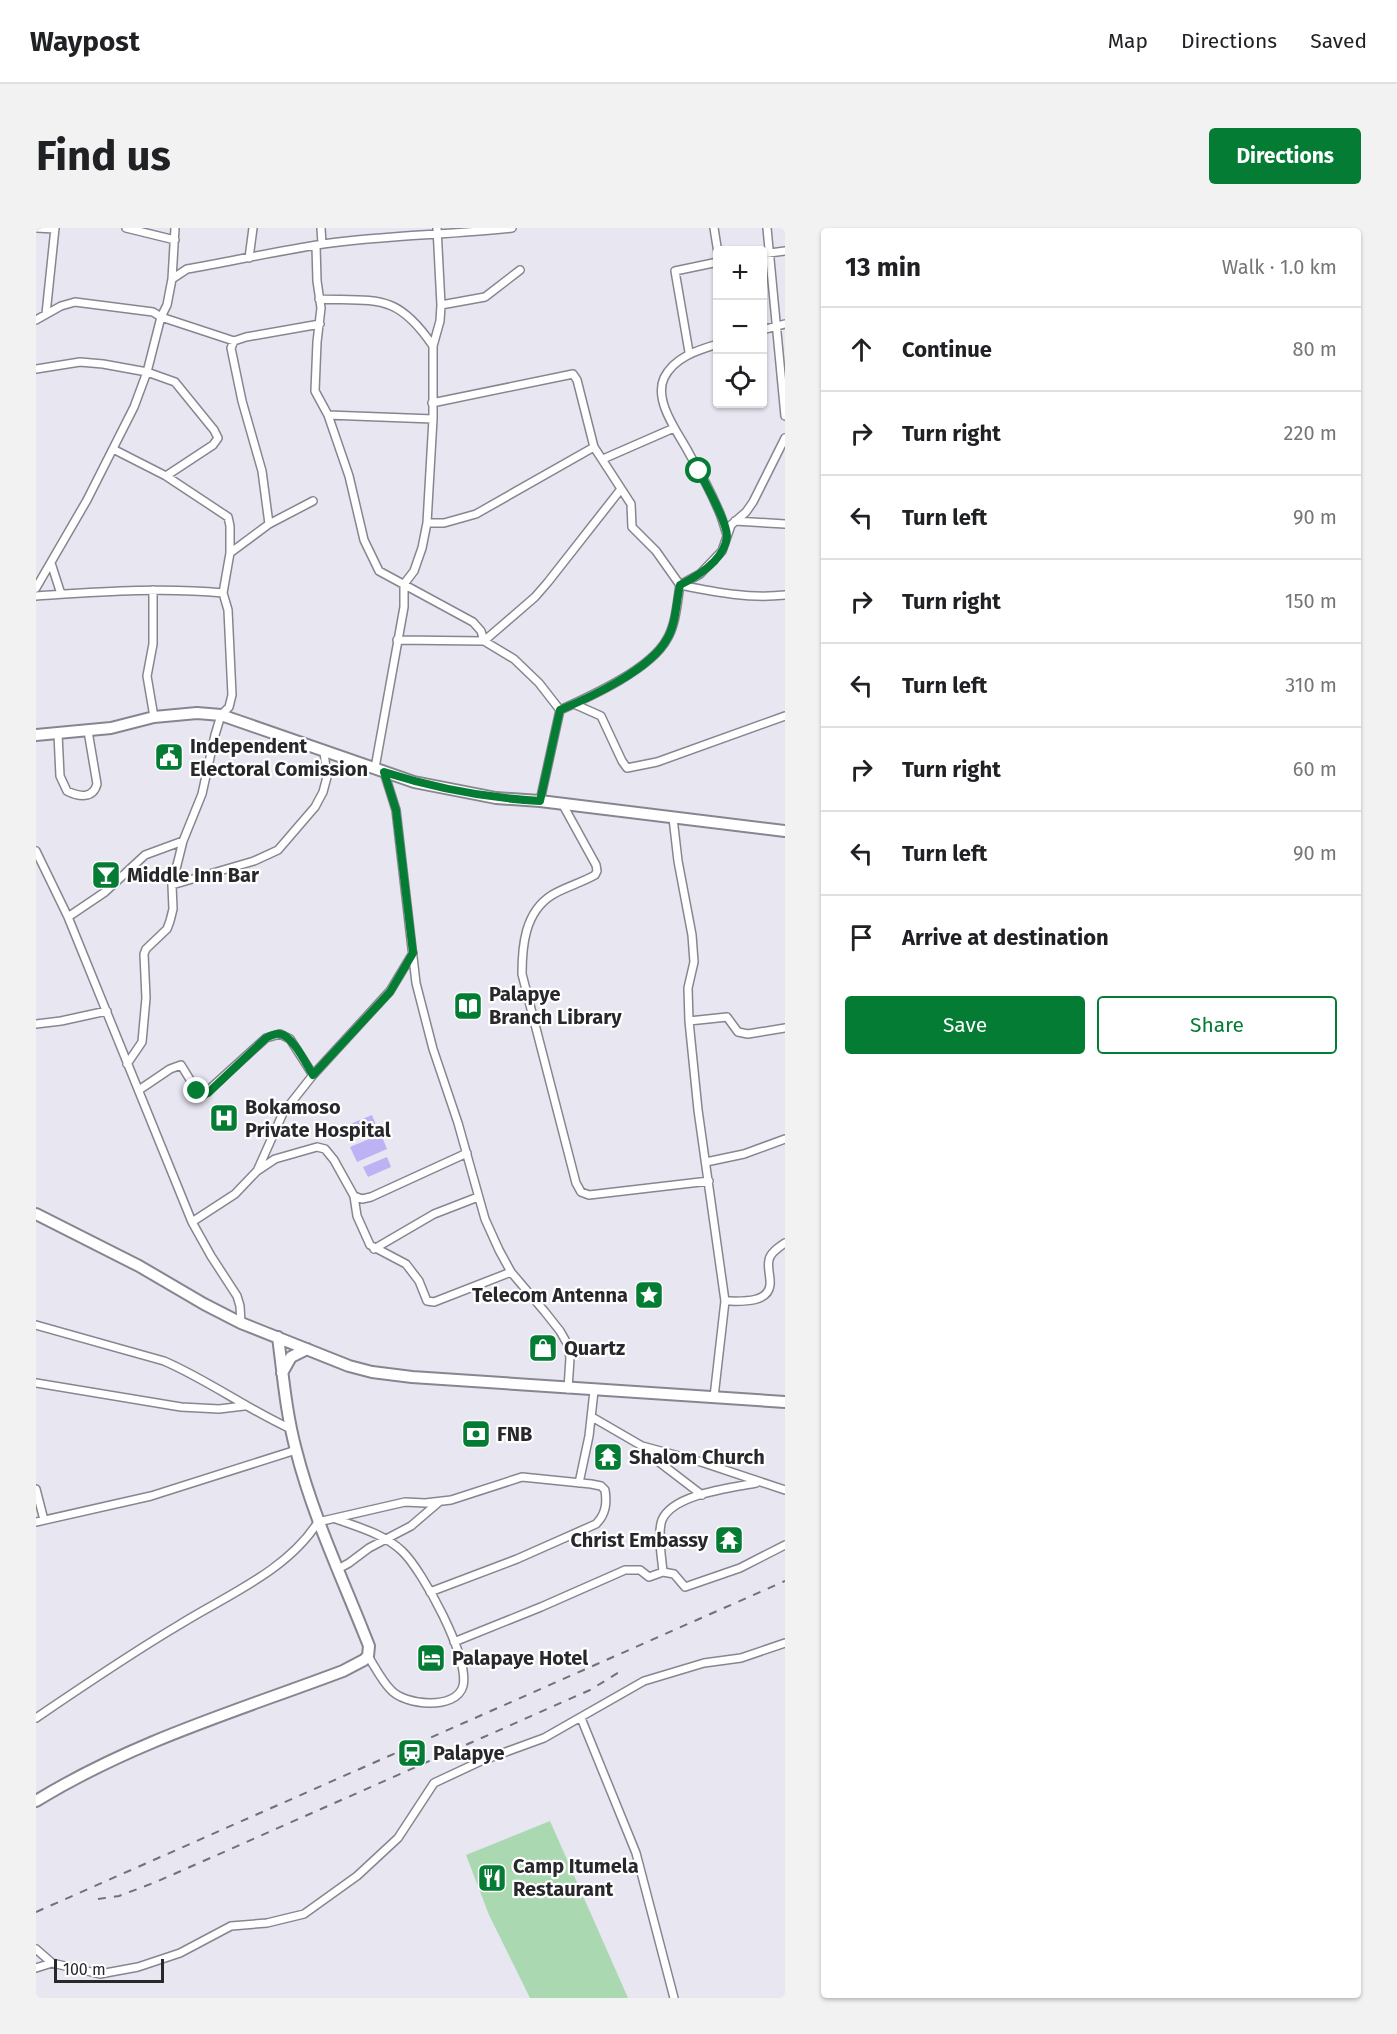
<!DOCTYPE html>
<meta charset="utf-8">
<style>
body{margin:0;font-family:"Fira Sans",sans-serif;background:#f2f2f2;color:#202124}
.controls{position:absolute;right:18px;top:18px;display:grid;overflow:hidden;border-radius:6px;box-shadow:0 2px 4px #0004}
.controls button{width:54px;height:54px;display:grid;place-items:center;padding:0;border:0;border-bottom:2px solid #e0e0e0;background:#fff;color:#202124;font:30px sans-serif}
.scale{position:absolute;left:18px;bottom:15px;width:110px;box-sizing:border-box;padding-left:6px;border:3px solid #28282c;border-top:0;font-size:16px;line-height:21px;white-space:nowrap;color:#28282c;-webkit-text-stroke:4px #fff;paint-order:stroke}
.stop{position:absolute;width:18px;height:18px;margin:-14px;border:4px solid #057c33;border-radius:50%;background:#fff}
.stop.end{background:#057c33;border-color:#fff;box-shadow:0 2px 6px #0008}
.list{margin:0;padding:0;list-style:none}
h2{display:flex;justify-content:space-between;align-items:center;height:78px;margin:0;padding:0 24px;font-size:26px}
h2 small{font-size:20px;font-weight:400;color:#757577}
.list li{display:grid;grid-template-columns:39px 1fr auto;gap:18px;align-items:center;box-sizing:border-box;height:84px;padding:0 24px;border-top:2px solid #e0e0e0}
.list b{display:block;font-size:22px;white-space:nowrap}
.list em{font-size:20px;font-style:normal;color:#757577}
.actions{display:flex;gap:12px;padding:18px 24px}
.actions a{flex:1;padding:14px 0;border:2px solid #057c33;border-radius:6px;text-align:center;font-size:21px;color:#057c33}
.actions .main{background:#057c33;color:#fff}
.icon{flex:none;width:33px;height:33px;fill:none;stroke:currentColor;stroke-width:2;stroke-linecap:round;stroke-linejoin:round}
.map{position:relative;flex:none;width:749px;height:1770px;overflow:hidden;border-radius:6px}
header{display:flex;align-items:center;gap:36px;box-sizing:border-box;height:84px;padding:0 30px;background:#fff;border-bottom:2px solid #e0e0e0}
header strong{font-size:28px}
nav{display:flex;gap:33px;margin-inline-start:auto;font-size:21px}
.intro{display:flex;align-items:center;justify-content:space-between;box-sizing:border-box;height:144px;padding:0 36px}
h1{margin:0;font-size:42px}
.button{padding:15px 27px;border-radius:6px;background:#057c33;color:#fff;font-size:21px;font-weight:700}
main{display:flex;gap:36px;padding:0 36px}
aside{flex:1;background:#fff;border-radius:6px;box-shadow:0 2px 4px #0004}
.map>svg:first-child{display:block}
</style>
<header>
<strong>Waypost</strong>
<nav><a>Map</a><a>Directions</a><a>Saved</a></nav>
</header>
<div class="intro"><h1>Find us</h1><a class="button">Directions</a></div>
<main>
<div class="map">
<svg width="749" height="1770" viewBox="0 0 749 1770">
<rect width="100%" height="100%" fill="#e7e6f1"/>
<!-- green -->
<path fill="#aad9b1" d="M514,1593L592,1770H494L453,1687L430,1627Z"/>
<!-- water -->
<path fill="#bdb3f4" d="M336,887L342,902L314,914L307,899Z
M345,906L351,921L321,934L314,919Z
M351,929L355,939L332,949L327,939Z"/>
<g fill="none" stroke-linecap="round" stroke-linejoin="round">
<!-- street casing -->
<g stroke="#878690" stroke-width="10">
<path id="street" d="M0,0L19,1
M90,0L139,12
M285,0L286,16
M401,0L405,77L404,93L397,118V191L391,295H408L440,286L558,219
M678,0L682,25
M731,0L749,188
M280,18L281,53L285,80L281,114L279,163L292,187L313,248L328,312L343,343L437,394L445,403L448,413L499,369L512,354L585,261
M726,26L749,23
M213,30L217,0
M136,51L139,0
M283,71C342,73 361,65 397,118
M405,77L449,69L484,42
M10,86L19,0
M0,92L25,78L39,74L117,84L125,89L131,77L136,51L151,41C196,33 242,23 287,16C350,7 413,7 476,0
M726,102L749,96
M682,116C662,122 638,129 628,150C617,174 644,207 654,227C664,244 674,262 682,281C686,289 688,298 691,307
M653,124L639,43L682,34
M0,141L44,134L67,136L111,144L139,154L178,202L182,210L177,217L130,248
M396,175L537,146L541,152L558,219L595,276L596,299L620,323L644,357C679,364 713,371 749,367
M292,187L397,191
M77,221L130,248L192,289L194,298V325L187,365L192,382L196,467L193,479L185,487L179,507L166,566L147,613L136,657L137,681L134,693L131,701L110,721L108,726L110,770L106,814L91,836
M567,231L638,200
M699,293L749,296
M233,296L226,243L206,173L195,120L198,113L210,109L284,96
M194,325L233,296L277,273
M15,335L25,366
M644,357L664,346L686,323L695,297L710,284L717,274L749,210
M0,360L51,272L98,179L111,144L125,89L198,113
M117,362V416L111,448L118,489
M0,368C62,364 125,359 187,365
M361,412L448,413L478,431L503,455L524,482L504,573
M538,476L565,488L586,533L591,540L621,534L749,488
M524,482C555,468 615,441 631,411C640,396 641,375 644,357
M22,506L24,548L31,563C43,569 57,571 61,556L52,503
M339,540L368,379V356L378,343L386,320L391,295
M348,544L360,582L380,755L397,821L422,895L449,991L463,1022L475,1044L509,1084L524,1103L532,1117L534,1130L532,1161
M527,577L560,637L561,643L559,647C545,655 529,659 516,667C489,684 486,717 486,746L540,955L545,964L553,967L673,953
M637,590L642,633L656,707L658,734L652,760L653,793L662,882L689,1073L678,1169
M0,623L32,689L156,994L175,1028L201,1068L204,1078L205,1095
M136,657L218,633L242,622L279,579L287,564L291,549L288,524
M32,689L69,664L109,627L147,613
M653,793L691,789L702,804L712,806L749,800
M0,796L25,793L71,783
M103,862L134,841L145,837L161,863L167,867L230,810L244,806L254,811L277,847
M670,934L708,926L749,911
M222,941L247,885L277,847L354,763L377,725
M318,968L326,971L335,969L431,925
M156,994L199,966L221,943L239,931L281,919L289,921L298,932L318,968L321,988L334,1017L370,1036L383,1053L391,1073L398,1074L475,1044
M338,1021L398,986L442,969
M689,1073C703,1073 732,1076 734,1057C735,1049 731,1040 733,1032C734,1025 743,1019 749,1015
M0,1097L128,1133C172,1152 211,1181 255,1201
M0,1155L145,1179L183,1181L208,1178
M556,1189L606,1218L665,1234L749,1262
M606,1218L619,1231L666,1267
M543,1255L553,1208L558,1163
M0,1261L8,1292
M300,1291C322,1299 348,1306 366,1323C387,1343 434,1430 427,1458C420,1483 368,1477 355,1462C346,1453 339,1439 332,1428
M0,1294L115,1268L260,1222
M302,1341L313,1335L333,1320L375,1298L403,1274
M627,1344C626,1331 621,1305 626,1292C637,1266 695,1260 720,1255
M418,1414L505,1379L589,1342H604L613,1349L627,1344L638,1346L649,1359L704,1340L749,1317
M0,1490C47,1458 94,1426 143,1397C191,1367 251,1343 282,1294L369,1274L389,1275L415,1272L486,1249L555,1256L565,1258L569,1262C571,1275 570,1286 560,1296L481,1331L394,1364
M545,1490L600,1625L638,1770
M0,1721L16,1735L64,1746L102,1739L144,1725L195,1698L231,1695L268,1686L321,1648L362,1610L398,1555L445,1533L508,1510L608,1453L668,1435L705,1430L749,1415
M0,1740L16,1735"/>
</g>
<!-- secondary casing -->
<g stroke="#878690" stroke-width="14">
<path id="secondary" d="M0,507L75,500L118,489L161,485L185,487L378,554L460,570L504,573L749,603
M0,986L103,1038L168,1076L205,1095L313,1138L336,1144L376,1149L749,1174
M246,1145L255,1129L271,1121
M0,1573C98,1513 201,1483 307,1443L328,1432L332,1428L333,1418L327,1403C303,1343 276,1285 260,1222C250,1185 247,1147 242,1109"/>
</g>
<!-- street -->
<use href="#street" stroke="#fff" stroke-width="7"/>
<!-- secondary -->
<use href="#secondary" stroke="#fff" stroke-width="10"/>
<!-- rail -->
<path stroke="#717177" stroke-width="2" stroke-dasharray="8 8" stroke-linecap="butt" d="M62,1671L83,1668L120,1654L554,1462L585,1443
M0,1684L749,1353"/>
</g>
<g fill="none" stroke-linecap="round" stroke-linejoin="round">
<!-- route -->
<path stroke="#057c33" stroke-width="8" d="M161,863L164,867L172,865L230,810C234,808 240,805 244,806C257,808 270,836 277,847L354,764L377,725L360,582L348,544C398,560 451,570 504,573L524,482C555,469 615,441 631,411C640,396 640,375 644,357C662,348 689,332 691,308C691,294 670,257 663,243"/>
</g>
<!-- icons -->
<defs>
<g id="civic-square" transform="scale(1.5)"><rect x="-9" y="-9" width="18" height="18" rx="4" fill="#057c33" stroke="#fff"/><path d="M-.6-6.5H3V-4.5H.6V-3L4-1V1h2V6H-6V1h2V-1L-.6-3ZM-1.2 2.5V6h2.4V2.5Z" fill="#fff"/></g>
<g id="bar-square" transform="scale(1.5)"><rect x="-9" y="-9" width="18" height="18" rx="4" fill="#057c33" stroke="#fff"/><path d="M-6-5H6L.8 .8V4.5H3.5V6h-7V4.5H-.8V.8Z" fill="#fff"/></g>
<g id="library-square" transform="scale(1.5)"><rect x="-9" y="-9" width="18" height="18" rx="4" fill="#057c33" stroke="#fff"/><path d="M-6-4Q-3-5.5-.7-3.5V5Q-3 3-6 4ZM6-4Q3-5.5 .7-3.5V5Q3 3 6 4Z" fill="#fff"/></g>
<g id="hospital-square" transform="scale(1.5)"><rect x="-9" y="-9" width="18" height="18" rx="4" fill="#057c33" stroke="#fff"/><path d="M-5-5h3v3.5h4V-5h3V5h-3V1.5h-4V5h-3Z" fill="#fff"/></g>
<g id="sight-square" transform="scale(1.5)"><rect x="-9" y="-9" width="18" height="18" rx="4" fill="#057c33" stroke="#fff"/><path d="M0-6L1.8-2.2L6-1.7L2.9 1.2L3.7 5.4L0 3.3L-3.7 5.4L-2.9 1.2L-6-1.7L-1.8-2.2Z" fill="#fff"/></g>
<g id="shop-square" transform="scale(1.5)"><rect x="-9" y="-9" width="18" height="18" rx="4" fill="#057c33" stroke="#fff"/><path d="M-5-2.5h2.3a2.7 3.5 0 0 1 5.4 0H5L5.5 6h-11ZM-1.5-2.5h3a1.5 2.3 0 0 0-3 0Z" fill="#fff"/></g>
<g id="bank-square" transform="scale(1.5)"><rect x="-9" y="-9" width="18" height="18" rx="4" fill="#057c33" stroke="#fff"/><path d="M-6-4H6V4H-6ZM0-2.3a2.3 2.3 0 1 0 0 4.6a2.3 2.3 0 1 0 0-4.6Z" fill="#fff"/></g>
<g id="temple-square" transform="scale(1.5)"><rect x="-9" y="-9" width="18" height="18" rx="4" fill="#057c33" stroke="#fff"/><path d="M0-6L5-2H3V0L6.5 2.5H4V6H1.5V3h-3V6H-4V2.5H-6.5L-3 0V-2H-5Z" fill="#fff"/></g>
<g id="hotel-square" transform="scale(1.5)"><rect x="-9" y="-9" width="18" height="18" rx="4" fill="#057c33" stroke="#fff"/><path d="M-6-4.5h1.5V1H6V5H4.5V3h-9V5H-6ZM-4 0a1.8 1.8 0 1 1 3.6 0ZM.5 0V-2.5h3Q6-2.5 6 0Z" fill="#fff"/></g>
<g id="station-square" transform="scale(1.5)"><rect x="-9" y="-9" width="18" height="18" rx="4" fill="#057c33" stroke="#fff"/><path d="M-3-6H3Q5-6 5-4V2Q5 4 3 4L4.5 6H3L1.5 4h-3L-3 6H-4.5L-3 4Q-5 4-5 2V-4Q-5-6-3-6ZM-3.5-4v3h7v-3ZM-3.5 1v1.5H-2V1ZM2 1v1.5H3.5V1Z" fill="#fff"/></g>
<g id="restaurant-square" transform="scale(1.5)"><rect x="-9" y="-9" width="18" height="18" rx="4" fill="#057c33" stroke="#fff"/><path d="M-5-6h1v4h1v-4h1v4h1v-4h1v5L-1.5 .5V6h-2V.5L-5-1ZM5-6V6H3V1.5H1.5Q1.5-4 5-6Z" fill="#fff"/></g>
</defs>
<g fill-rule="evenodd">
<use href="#civic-square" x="133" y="529"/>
<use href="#bar-square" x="70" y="647"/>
<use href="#library-square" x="432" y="778"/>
<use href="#hospital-square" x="188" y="890"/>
<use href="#sight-square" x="613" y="1067"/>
<use href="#shop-square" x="507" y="1120"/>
<use href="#bank-square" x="440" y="1206"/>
<use href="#temple-square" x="572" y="1229"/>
<use href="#temple-square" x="693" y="1312"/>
<use href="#hotel-square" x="395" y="1430"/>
<use href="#station-square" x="376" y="1525"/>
<use href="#restaurant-square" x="456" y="1650"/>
</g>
<g text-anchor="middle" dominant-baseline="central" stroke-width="4.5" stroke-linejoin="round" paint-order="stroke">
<!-- poi labels -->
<g font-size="20" font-weight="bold" fill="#28282c" stroke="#fff" text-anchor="start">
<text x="154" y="518">Independent<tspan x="154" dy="23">Electoral Comission</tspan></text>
<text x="91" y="647">Middle Inn Bar</text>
<text x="453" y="766">Palapye<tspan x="453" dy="23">Branch Library</tspan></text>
<text x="209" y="879">Bokamoso<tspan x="209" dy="23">Private Hospital</tspan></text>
<text x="592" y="1067" text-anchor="end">Telecom Antenna</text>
<text x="528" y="1120">Quartz</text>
<text x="461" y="1206">FNB</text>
<text x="593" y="1229">Shalom Church</text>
<text x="672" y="1312" text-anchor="end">Christ Embassy</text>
<text x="416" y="1430">Palapaye Hotel</text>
<text x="397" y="1525">Palapye</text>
<text x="477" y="1638">Camp Itumela<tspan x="477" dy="23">Restaurant</tspan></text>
</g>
</g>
</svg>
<div class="controls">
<button>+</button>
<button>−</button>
<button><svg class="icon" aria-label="locate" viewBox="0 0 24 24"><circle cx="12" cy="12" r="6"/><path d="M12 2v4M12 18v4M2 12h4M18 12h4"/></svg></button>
</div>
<div class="scale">100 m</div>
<div class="stop" style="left:663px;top:243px"></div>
<div class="stop end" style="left:161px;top:863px"></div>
</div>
<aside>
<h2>13 min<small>Walk · 1.0 km</small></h2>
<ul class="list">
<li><svg class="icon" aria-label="ahead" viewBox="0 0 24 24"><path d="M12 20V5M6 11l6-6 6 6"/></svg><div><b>Continue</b></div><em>80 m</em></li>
<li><svg class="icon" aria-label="right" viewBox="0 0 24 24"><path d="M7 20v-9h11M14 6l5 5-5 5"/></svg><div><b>Turn right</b></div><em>220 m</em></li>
<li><svg class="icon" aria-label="left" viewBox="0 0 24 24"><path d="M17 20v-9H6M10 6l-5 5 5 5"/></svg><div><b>Turn left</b></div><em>90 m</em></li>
<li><svg class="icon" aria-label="right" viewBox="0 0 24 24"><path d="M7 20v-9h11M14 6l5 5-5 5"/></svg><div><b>Turn right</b></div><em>150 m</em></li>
<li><svg class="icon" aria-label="left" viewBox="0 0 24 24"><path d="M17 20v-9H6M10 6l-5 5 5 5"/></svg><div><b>Turn left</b></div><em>310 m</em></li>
<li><svg class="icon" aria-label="right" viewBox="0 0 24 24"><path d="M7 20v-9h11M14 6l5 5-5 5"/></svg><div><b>Turn right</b></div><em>60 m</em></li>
<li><svg class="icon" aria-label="left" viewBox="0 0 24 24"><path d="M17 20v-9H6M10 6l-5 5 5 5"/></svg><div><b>Turn left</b></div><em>90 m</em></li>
<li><svg class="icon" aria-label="arrive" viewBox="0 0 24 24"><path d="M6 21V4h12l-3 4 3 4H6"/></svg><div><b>Arrive at destination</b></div></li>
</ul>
<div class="actions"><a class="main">Save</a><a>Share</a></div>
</aside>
</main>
